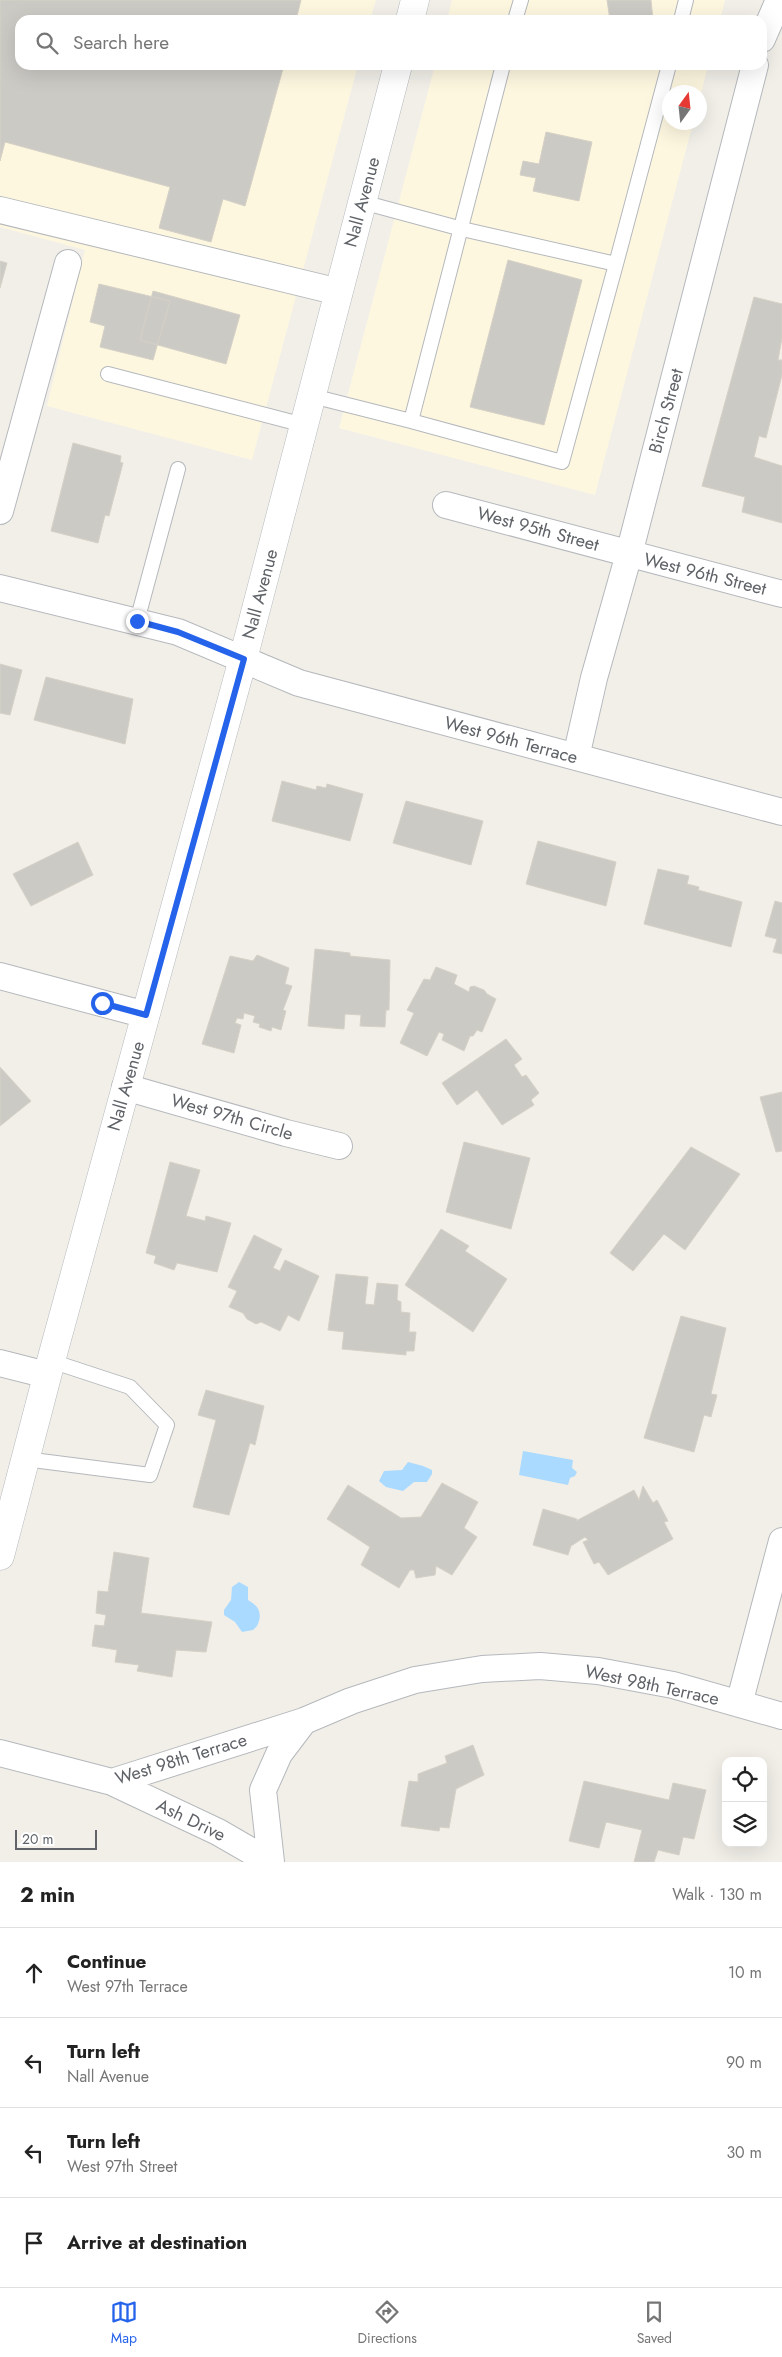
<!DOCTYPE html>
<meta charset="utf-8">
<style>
body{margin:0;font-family:Jost,sans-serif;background:#f2f2f2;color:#222}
.controls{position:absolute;right:15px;bottom:15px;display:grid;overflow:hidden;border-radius:10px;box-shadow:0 5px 20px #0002}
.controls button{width:45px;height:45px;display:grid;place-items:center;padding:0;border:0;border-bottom:1px solid #e0e0e0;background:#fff;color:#222;font:25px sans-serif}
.compass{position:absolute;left:662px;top:85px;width:45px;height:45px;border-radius:50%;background:#fff;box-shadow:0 5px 20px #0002;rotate:15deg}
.scale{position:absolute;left:15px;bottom:12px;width:82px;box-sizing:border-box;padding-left:5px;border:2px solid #5f6368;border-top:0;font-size:14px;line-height:18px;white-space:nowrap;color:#5f6368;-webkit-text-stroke:4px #fff;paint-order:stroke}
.stop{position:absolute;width:15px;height:15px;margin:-11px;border:4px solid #2563eb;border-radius:50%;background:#fff}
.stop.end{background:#2563eb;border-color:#fff;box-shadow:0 1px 5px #0008}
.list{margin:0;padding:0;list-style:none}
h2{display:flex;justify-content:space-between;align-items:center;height:65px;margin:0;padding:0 20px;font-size:21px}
h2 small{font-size:16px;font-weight:400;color:#767676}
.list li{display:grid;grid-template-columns:32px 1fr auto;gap:15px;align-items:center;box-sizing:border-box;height:90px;padding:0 20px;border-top:1px solid #e0e0e0}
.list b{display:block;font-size:19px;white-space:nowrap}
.list p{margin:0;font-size:16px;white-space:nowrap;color:#767676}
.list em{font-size:16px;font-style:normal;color:#767676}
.icon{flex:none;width:28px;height:28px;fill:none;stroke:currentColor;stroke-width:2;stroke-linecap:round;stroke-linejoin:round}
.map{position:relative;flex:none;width:782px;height:1862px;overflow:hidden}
.search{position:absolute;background:#fff;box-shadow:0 5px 20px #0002;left:15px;right:15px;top:15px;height:55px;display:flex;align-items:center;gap:12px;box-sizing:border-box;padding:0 18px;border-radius:15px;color:#767676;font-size:19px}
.sheet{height:425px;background:#fff}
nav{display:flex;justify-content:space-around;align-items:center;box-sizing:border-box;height:70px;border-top:1px solid #e0e0e0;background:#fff;font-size:14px;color:#767676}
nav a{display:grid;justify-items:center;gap:2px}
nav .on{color:#2563eb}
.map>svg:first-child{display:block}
</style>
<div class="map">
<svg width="782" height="1862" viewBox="0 0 782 1862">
<rect width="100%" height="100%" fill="#f1efe8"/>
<!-- commercial -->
<path fill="#fef7e0" d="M0,0H376L370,20H20V65H358L252,460L47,406L85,250L0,227Z
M452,0H725L720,20H447Z
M435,65H708L700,98V92H670V122L693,123L595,495L339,428Z"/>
<!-- water -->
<path fill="#aadaff" d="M523,1451L573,1460L572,1468L577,1472L575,1476L570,1478L568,1485L519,1475Z
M408,1462L423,1466L432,1470V1474L427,1482H414L403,1491L386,1487L379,1481L384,1471L402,1470Z
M239,1582L248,1587V1600C259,1606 263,1614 257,1626L253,1630L242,1632L235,1622L224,1615V1610L231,1600L232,1587Z"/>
<!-- building -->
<path fill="#cccac5" stroke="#d6d1c6" d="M0,0H301L296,20H20V65H284L245,206L223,199L211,242L159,228L170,187L5,142L0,161Z
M607,0H651L653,20H610Z
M546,132L592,142L579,201L533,191L536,178L520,175L523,161L539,164Z
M508,260L582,280L544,425L470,407Z
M0,261L7,263L0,288Z
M99,284L170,301L153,360L100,347L105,326L90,322Z
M153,291L240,315L226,364L140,340Z
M754,297L782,304V338L778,360H782V375L766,438L759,436L754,457L782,466V523L742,512L745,497L702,486Z
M73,443L121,456L120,462L123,463L109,516L105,515L98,543L51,531Z
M0,664L22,670L10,715L0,713Z
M46,677L133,699L125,744L34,720Z
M282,781L316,790L317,786L326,788L327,784L363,794L350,841L272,821Z
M406,801L483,821L471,865L393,843Z
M538,841L616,862L606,906L526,884Z
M78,842L93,875L31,906L13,874Z
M658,869L689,876L687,884L699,887L698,890L742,902L731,947L644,924Z
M775,901L782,903V954L773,952L777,939L765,936Z
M315,949L350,953V956L390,960L389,1010H386L385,1027L360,1026L361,1015L345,1014L344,1029L308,1026Z
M257,955L289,968L285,984L292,986L283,1010L286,1011L281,1030L272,1027L271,1031L259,1027L260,1024L253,1022L255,1016L244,1013L243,1019L237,1018L235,1023L241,1025L234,1053L202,1044L230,956L253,961Z
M436,967L457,975L454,984L469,992L470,987L474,986L484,990L487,994L496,999L482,1032L477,1030L473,1036H470L464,1051L442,1040L444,1034L439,1032L427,1056L400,1043L414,1013L407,1010L424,979L430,980Z
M506,1039L522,1059L514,1065L522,1077L526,1075L539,1093L531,1100L534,1105L502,1125L477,1090L457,1105L442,1083Z
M0,1067L31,1101L0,1126Z
M782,1092V1151L776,1152L760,1097Z
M464,1142L530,1158L511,1229L446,1212Z
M691,1147L740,1174L685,1250L664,1234L633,1271L610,1253Z
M170,1162L200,1170L186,1216L205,1221L206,1216L231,1223L217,1272L177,1263L174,1270L154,1263L156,1256L146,1253Z
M441,1229L469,1246L465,1251L507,1279L473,1332L405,1285Z
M254,1235L282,1249L273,1268L280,1271L285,1260L319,1276L299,1321L288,1315L280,1331L261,1322L256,1324L247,1319L243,1313L229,1307L237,1291L228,1287Z
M336,1274L368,1277L365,1304L374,1305L377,1283L398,1285L397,1300L401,1302V1312L410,1313L409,1332H416L414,1351H406V1355L342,1349L344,1332L328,1330Z
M681,1316L726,1328L711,1394L717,1395L711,1417L704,1415L694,1452L644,1438Z
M206,1390L264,1406L255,1445L250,1443L229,1515L193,1507L216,1420L198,1415Z
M442,1483L478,1502L464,1528L477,1537L452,1575L436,1566L435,1575L416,1578L414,1570H410L399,1588L361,1565L370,1547L327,1519L348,1485L401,1518L421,1517Z
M643,1486L653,1503L657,1500L668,1521L664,1522L673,1539L608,1575L599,1562L594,1564L583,1542L588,1540L585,1537L571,1546L568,1555L533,1545L543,1509L577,1519L576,1521L634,1490L639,1500Z
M114,1552L149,1558L141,1613L212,1622L206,1652L176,1650L172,1677L137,1671L139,1665L115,1662L117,1650L92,1646L95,1625L104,1626L106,1615L96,1613L98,1591L108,1592Z
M473,1745L484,1775L456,1789L449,1828L440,1827L439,1831L401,1826L409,1781L418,1782V1774L447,1763L445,1756Z
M584,1781L669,1800L673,1783L706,1790L694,1839L683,1837L679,1855L658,1850L654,1862H634L642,1830L606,1822L599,1848L569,1841Z"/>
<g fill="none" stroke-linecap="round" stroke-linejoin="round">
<!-- service casing -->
<g stroke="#b5b8bc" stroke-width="16">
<path id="service" d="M515,20L521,0
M681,20L686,0
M362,202L462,229L616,264L669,65
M108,374L304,425
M312,396L411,421L503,65
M411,421L562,462L616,264
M137,621L178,469
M25,1459L150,1475L167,1425L130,1387L51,1361"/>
</g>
<!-- minor casing -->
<g stroke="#b5b8bc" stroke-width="28">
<path id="minor" d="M762,39L779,0
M0,210L339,292
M446,505L782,594
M0,511L68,263
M0,588L178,632L299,683L782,812
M576,757L594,678L629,554L755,65
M0,976L146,1015
M125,1087L286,1133L339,1146
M0,1363L47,1375
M739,1704L782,1541
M0,1753L112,1782L304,1721L351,1701L415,1680L482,1669L540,1666L598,1671L673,1685L782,1716
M112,1782L218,1832L270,1862
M271,1862L263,1790L279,1754L304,1721"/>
</g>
<!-- secondary casing -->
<g stroke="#b6babf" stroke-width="29">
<path id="secondary" d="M410,20L415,0
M0,1556L51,1361L243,659L398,65"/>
</g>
<!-- service -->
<use href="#service" stroke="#fff" stroke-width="14"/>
<!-- minor -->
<use href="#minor" stroke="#fff" stroke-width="26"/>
<!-- secondary -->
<use href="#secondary" stroke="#fff" stroke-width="28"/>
</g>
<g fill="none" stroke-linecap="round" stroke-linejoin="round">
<!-- route -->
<path stroke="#2563eb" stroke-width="6" d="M102,1003L146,1015L244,659L178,632L137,621"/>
</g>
<g text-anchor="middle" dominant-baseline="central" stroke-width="4" stroke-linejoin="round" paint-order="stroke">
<!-- street labels -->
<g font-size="18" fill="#5f6368" stroke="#fff">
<text transform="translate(362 202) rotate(-75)">Nall Avenue</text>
<text transform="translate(666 411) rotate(-75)">Birch Street</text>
<text transform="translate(538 529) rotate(15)">West 95th Street</text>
<text transform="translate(705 574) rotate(14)">West 96th Street</text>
<text transform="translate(260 594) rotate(-75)">Nall Avenue</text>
<text transform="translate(511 740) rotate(15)">West 96th Terrace</text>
<text transform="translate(126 1086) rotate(-74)">Nall Avenue</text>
<text transform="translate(232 1117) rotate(16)">West 97th Circle</text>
<text transform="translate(652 1685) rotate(12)">West 98th Terrace</text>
<text transform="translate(181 1759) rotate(-17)">West 98th Terrace</text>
<text transform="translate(191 1820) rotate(26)">Ash Drive</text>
</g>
</g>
</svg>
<div class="controls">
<button><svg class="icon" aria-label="locate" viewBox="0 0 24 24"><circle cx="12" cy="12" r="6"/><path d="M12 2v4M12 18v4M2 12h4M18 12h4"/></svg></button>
<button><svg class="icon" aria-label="layers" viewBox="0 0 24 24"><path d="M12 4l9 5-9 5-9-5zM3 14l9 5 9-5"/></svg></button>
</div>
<svg class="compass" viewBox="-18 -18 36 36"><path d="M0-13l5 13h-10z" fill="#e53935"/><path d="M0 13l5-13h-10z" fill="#767676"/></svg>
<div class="scale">20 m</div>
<div class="stop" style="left:102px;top:1003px"></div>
<div class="stop end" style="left:137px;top:621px"></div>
<div class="search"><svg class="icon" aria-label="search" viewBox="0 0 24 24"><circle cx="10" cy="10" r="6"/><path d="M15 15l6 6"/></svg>Search here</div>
</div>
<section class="sheet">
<h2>2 min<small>Walk · 130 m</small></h2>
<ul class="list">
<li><svg class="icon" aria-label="ahead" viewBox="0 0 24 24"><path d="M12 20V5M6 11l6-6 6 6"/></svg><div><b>Continue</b><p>West 97th Terrace</p></div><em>10 m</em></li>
<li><svg class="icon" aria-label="left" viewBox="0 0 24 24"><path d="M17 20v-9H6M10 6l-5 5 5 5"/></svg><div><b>Turn left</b><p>Nall Avenue</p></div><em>90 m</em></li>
<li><svg class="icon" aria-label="left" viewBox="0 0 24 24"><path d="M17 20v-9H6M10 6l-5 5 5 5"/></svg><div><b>Turn left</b><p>West 97th Street</p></div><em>30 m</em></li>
<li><svg class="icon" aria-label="arrive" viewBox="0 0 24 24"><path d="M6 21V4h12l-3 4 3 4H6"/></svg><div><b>Arrive at destination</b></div></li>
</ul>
</section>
<nav>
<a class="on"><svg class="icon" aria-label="map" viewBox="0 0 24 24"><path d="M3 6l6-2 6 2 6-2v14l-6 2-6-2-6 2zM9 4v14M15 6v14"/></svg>Map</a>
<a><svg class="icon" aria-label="directions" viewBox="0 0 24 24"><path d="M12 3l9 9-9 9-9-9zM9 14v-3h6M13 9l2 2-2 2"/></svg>Directions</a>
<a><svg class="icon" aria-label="saved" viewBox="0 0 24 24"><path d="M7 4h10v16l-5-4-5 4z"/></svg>Saved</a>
</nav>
